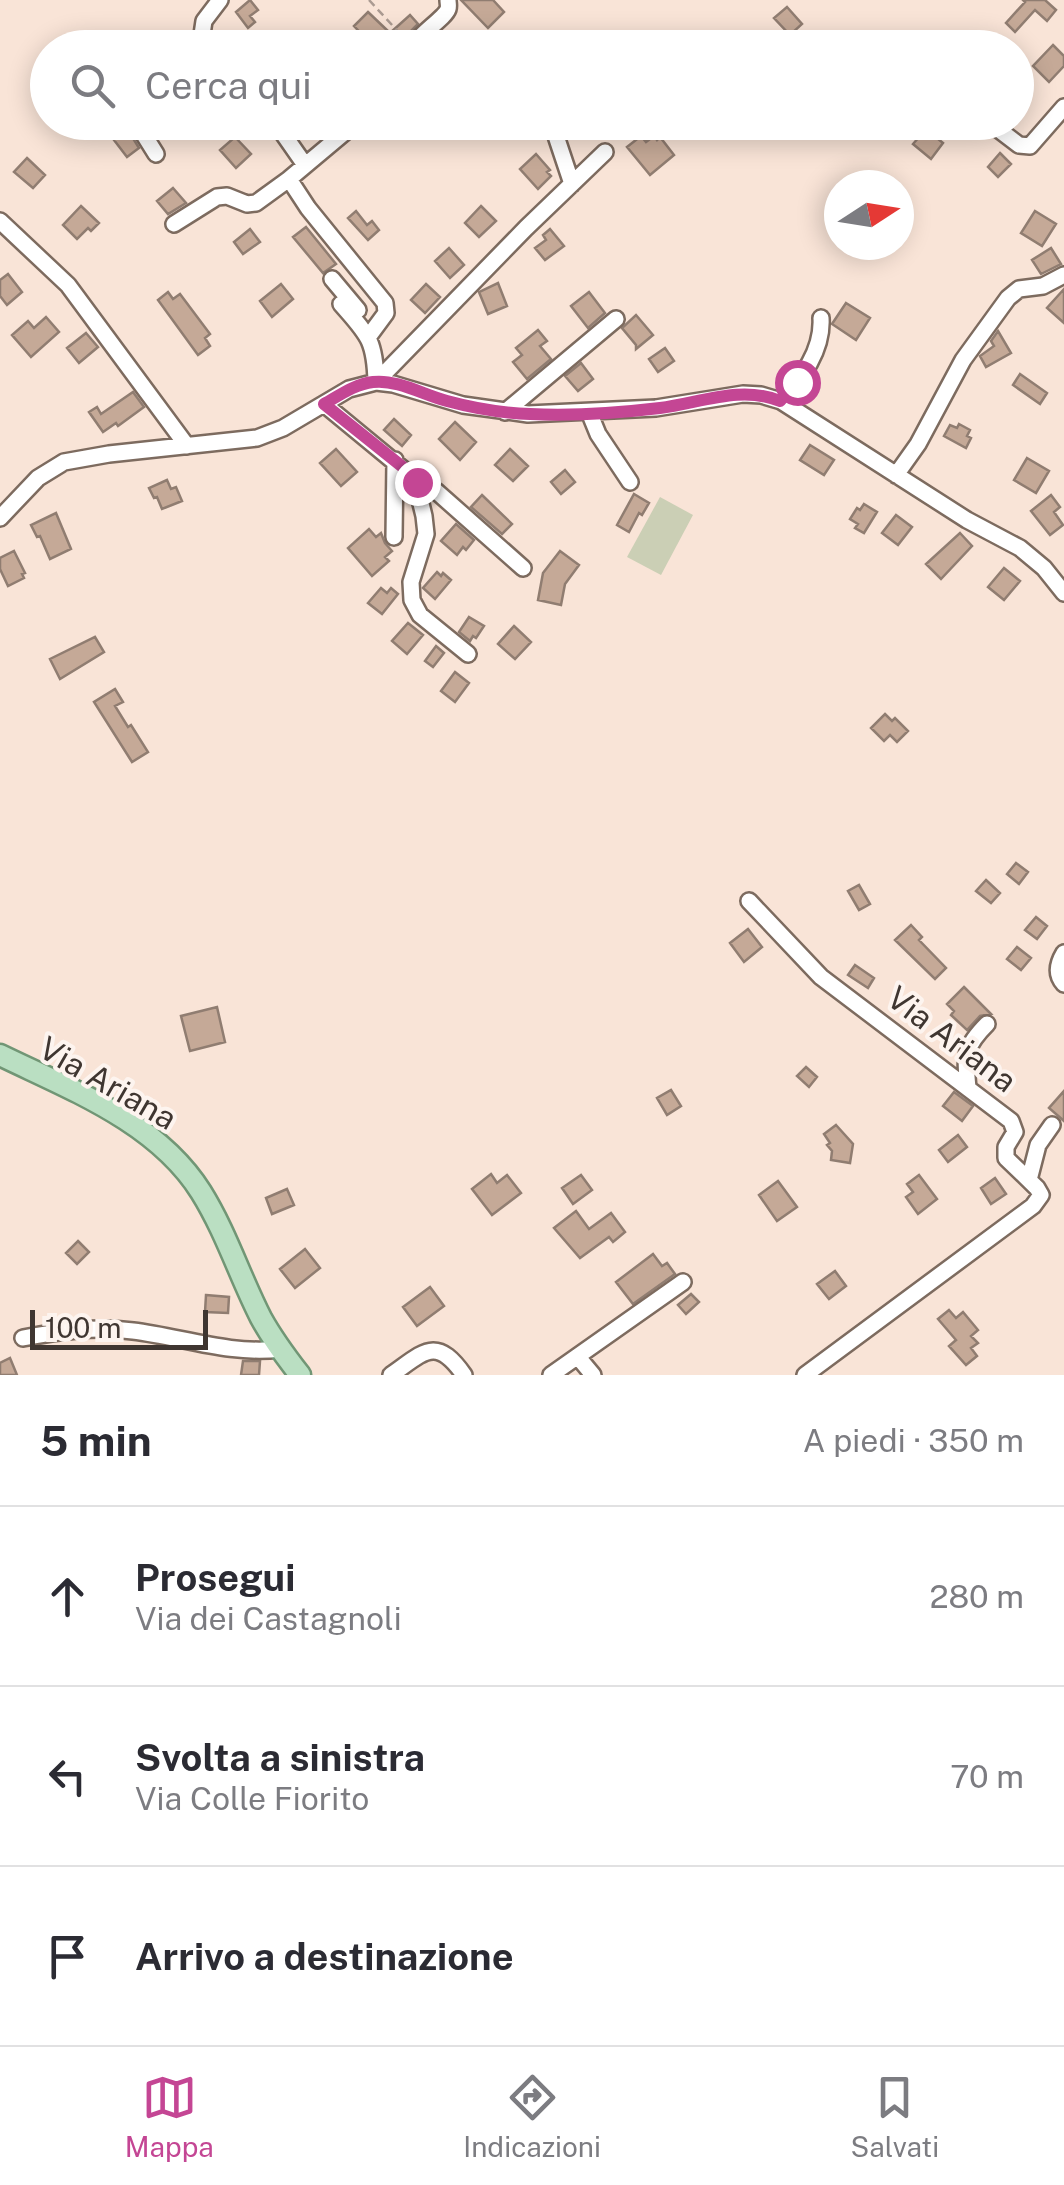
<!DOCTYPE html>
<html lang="it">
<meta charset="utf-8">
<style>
body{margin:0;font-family:"Public Sans",sans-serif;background:#f2f2f3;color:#2b2b33}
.compass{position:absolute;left:824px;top:170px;width:90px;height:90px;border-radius:50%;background:#fff;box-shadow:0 5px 25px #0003;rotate:78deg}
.scale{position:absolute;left:30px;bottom:25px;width:178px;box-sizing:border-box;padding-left:10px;border:5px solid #3f3631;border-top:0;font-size:28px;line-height:35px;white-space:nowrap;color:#3f3631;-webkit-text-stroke:8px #fdf4ef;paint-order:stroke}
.stop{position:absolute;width:30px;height:30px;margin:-22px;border:8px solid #c44694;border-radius:50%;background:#fff}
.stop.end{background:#c44694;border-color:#fff;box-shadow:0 2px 10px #0008}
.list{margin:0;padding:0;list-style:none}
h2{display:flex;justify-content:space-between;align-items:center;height:130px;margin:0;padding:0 40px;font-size:42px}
h2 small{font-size:32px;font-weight:400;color:#7c7c81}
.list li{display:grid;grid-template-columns:65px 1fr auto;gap:30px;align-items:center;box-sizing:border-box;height:180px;padding:0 40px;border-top:2px solid #e1e1e2}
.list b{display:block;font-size:38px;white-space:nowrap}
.list p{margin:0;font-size:32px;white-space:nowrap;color:#7c7c81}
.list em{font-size:32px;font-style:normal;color:#7c7c81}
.icon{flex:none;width:55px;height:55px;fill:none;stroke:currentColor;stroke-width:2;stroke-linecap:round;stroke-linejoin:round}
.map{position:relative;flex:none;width:1064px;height:1375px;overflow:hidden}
.search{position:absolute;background:#fff;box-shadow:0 5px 25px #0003;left:30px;right:30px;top:30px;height:110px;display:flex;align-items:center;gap:25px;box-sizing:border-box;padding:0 35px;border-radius:55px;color:#7c7c81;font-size:38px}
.sheet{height:670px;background:#fff}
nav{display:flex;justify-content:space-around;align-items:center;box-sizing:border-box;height:140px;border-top:2px solid #e1e1e2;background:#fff;font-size:28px;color:#7c7c81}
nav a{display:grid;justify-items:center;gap:5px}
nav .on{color:#c44694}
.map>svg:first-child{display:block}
</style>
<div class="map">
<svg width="1064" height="1375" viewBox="0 0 1064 1375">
<rect width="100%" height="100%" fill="#f9e4d7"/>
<!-- pitch -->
<path fill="#cbcfb5" d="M660,497L693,515L661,575L627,557Z"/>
<!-- building -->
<path fill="#c5a997" stroke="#907d71" stroke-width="2.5" d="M250,0L258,10L250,16L255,22L248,28L236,12Z
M461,0H493L504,12L488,28Z
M1023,0H1045L1056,10L1047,21L1035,10L1015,32L1006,23L1025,2Z
M787,7L802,24L790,35L774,18Z
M368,12L390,33L410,15L418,24L406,36L400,48H375L354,26Z
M1053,45L1064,56V66L1049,82L1033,66Z
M926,129L943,143L931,159L913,144Z
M128,130L139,148L127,157L114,140Z
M641,136L646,142L654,136L657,140L660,137L674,155L650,175L627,147Z
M235,137L251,154L236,168L220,150Z
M1000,153L1011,164L998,177L988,167Z
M536,154L550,170L547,172L551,176L538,189L520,169Z
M27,158L45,175L33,188L14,172Z
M173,188L186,203L168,214L157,201Z
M81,206L99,223L91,231L88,228L77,239L63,225Z
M481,206L496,221L479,237L465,223Z
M356,211L367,225L372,221L379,230L368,240L348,218Z
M1035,211L1056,224L1042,246L1021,233Z
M306,227L336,264L323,273L293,237Z
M250,229L260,242L243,254L234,242Z
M550,229L564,246L545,260L535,248L546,240L543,235Z
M449,248L464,265L450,278L435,261Z
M1051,248L1061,264L1041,274L1032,260Z
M8,274L22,292L7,305L0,296V280Z
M498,283L507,306L488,314L479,292Z
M281,284L293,299L272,317L260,301Z
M426,284L440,297L425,313L411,300Z
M1064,289V323L1047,308Z
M168,292L173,299L180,294L210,334L205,338L210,346L198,355L158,300Z
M589,292L605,313L588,328L571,306Z
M846,303L870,318L856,340L832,324Z
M636,315L653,335L636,349V345L622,328Z
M46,317L59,332L31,357L12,335L28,321L34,328Z
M538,330L547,341L540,346L551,359L527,379L513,362L522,355L516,348Z
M998,331L1011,353L986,367L980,356L994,346L991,341Z
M86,333L98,347L79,363L67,348Z
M665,348L674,361L658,372L649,359Z
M581,363L593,379L578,391L565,376Z
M1020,374L1047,393L1040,404L1013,385Z
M133,392L144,407L118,426L116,423L103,432L89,412L97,407L101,414Z
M394,419L411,435L402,446L384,430Z
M455,422L476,442L460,460L439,439Z
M959,424L970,430L967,436L971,438L966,448L944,436L950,425L957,428Z
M810,445L834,460L824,475L800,460Z
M336,449L357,472L341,486L320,463Z
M510,449L528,466L513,481L495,465Z
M1027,458L1049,471L1036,493L1014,480Z
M565,470L575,482L561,494L551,482Z
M167,480L171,489L176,487L182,501L162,509L157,497L154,498L149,488Z
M634,494L649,503L642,515L639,513L629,532L617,525Z
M482,495L512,524L502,534L471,507Z
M1051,495L1060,507L1054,512L1063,525L1050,535L1031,511Z
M864,504L877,512L864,533L855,528L858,524L850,519L857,508L860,510Z
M56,513L71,549L50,559L40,536L37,537L31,525Z
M896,515L912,527L898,545L882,533Z
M456,524L474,540L466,550L463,547L457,555L441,541Z
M369,529L376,537L381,533L385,543L392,551L385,557L389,561L372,576L348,548Z
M960,533L972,546L941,579L926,564Z
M14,551L25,573L22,574L24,578L8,586L0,569V558Z
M560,551L579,565L565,584L561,605L538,600L543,573Z
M1004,568L1020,581L1004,600L988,587Z
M437,572L441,576L443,573L451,580L435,599L423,588Z
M381,588L387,593L391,588L398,594L382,614L368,603Z
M469,617L484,626L476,638L473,636L470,641L459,632Z
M408,623L423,635L407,654L392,641Z
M514,626L531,642L515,659L498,644Z
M95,637L104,652L60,679L50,659Z
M436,646L444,653L433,667L425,661Z
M455,672L469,683L455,702L441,691Z
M115,689L123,702L115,706L128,727L131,725L148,752L132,762L94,702Z
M885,714L892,721L895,718L908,731L897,742L890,735L884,741L871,728Z
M1016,863L1028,872L1019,884L1007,874Z
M986,880L1000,893L991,903L976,891Z
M859,885L870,904L859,910L848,891Z
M1036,917L1047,926L1037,939L1025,930Z
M911,925L922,937L919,940L946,968L935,979L895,940Z
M748,929L762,947L744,962L730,943Z
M1017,947L1031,958L1021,970L1007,959Z
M855,965L874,978L868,988L848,975Z
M964,987L991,1014L980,1016L967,1030L951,1015L954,1011L947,1004Z
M217,1007L225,1042L190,1051L181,1016Z
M806,1067L817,1077L809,1087L797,1076Z
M671,1090L681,1106L667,1115L657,1098Z
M1064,1091V1121L1049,1108Z
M954,1092L973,1106L962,1121L943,1106Z
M836,1125L853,1144L850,1163L831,1160L832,1151L827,1145L830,1143L824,1134Z
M958,1135L967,1147L948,1162L939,1150Z
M491,1174L497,1183L507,1175L521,1193L492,1215L472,1189Z
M581,1175L592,1190L573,1204L562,1188Z
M919,1175L937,1199L918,1214L906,1197L913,1192L907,1184Z
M995,1178L1006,1194L991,1204L981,1188Z
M778,1181L797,1207L777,1221L759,1195Z
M287,1189L294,1205L272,1214L266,1198Z
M576,1211L589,1229L611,1213L625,1232L613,1242L609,1237L580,1258L554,1228Z
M78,1241L89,1252L77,1264L66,1253Z
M305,1249L320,1268L295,1288L280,1269Z
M653,1254L662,1266L667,1263L675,1274L633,1304L616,1282Z
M835,1271L846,1286L829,1299L817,1284Z
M430,1287L444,1306L417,1326L403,1307Z
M691,1294L699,1302L686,1314L678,1305Z
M206,1295L229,1297L228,1313L205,1312Z
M949,1310L956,1318L963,1312L978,1330L971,1336L978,1343L971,1348L977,1356L966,1365L949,1346L956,1340L938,1319Z
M10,1358L17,1375H0V1363Z
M243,1361H260L259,1375H241Z"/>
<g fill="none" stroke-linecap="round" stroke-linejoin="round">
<!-- minor casing -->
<g stroke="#7d6b5f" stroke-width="20">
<path id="minor" d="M200,48L204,21L220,0
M334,48L337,43
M411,48C419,34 445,18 448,9C449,6 448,3 448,0
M136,122L156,154
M275,122L305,165
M357,122L289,179L308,208L385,303L386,313L369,336
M998,129L1019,145L1030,146L1064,107
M555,133L572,184
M0,221L68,285L187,446
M174,224L217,197L227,196L247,204L256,203L289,179
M332,279L358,310
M341,304C367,334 375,339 376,382
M376,382L526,228L605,152
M781,401C802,378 823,350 821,318
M324,404L415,479L424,516L426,534L411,582L412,600L420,615L468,654
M505,412L616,319
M589,412L598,434L630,482
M896,475L918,444L963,360L1008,298L1019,289L1043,286L1064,275
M419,488L436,491L523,568
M0,518L38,478L64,462L109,454L257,438L283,428L349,389L376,382L393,384L463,405L528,414L656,408L743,394L761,395L781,401L967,520L1020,548L1044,568L1064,593
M394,537L395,460
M749,901L821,977L1011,1121L1015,1132L1006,1147V1158L1037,1188L1041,1195L1033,1206L805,1375
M1064,953C1058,963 1055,974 1064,984
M968,1088C965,1056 963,1048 987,1024
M1029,1180L1038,1145L1052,1125
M23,1338C60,1331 95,1326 133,1331C182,1337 230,1355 280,1349
M578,1357L593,1375
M391,1375C424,1352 436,1335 464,1375
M551,1375L683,1282"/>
</g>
<!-- major casing -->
<g stroke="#719675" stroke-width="25">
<path id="major" d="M0,1055C72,1090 157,1122 201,1192C226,1232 240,1277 261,1318C272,1338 286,1357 300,1375"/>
</g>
<!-- path -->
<path stroke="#ab9b92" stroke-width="2.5" stroke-dasharray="8 5" stroke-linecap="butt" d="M369,0L404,38"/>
<!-- minor -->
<use href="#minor" stroke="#fff" stroke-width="15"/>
<!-- major -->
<use href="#major" stroke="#badfc2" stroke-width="20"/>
</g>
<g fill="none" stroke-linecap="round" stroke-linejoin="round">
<!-- route -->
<path stroke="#c44694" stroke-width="12" d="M417,482L409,472L324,404C340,395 355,384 373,382C397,379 424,395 447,401C473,408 502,413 530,414C572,416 618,413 660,408C700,403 741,385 780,401L797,382"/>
</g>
<g text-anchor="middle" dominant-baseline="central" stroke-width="8" stroke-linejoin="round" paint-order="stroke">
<!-- street labels -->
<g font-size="32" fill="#3f3631" stroke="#fdf4ef">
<text transform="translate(952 1039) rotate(37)">Via Ariana</text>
<text transform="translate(108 1083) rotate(30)">Via Ariana</text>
</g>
</g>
</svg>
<svg class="compass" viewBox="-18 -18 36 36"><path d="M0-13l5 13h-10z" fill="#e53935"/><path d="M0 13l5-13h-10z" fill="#7c7c81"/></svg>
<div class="scale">100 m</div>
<div class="stop" style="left:797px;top:382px"></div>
<div class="stop end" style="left:417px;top:482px"></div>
<div class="search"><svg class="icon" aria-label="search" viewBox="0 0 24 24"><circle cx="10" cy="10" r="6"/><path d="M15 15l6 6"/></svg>Cerca qui</div>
</div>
<section class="sheet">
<h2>5 min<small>A piedi · 350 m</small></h2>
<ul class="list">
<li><svg class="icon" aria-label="ahead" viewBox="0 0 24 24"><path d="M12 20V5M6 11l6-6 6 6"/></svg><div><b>Prosegui</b><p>Via dei Castagnoli</p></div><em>280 m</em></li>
<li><svg class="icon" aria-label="left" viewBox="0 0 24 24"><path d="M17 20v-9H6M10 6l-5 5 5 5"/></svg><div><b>Svolta a sinistra</b><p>Via Colle Fiorito</p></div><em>70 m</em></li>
<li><svg class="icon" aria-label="arrive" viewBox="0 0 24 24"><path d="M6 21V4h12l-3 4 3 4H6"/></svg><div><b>Arrivo a destinazione</b></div></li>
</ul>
</section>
<nav>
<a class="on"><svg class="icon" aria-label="map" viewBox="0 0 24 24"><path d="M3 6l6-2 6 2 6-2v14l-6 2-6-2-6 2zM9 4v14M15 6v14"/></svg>Mappa</a>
<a><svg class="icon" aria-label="directions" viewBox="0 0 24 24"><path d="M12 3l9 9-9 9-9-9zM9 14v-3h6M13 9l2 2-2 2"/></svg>Indicazioni</a>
<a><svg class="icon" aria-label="saved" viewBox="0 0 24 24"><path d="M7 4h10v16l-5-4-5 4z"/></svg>Salvati</a>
</nav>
